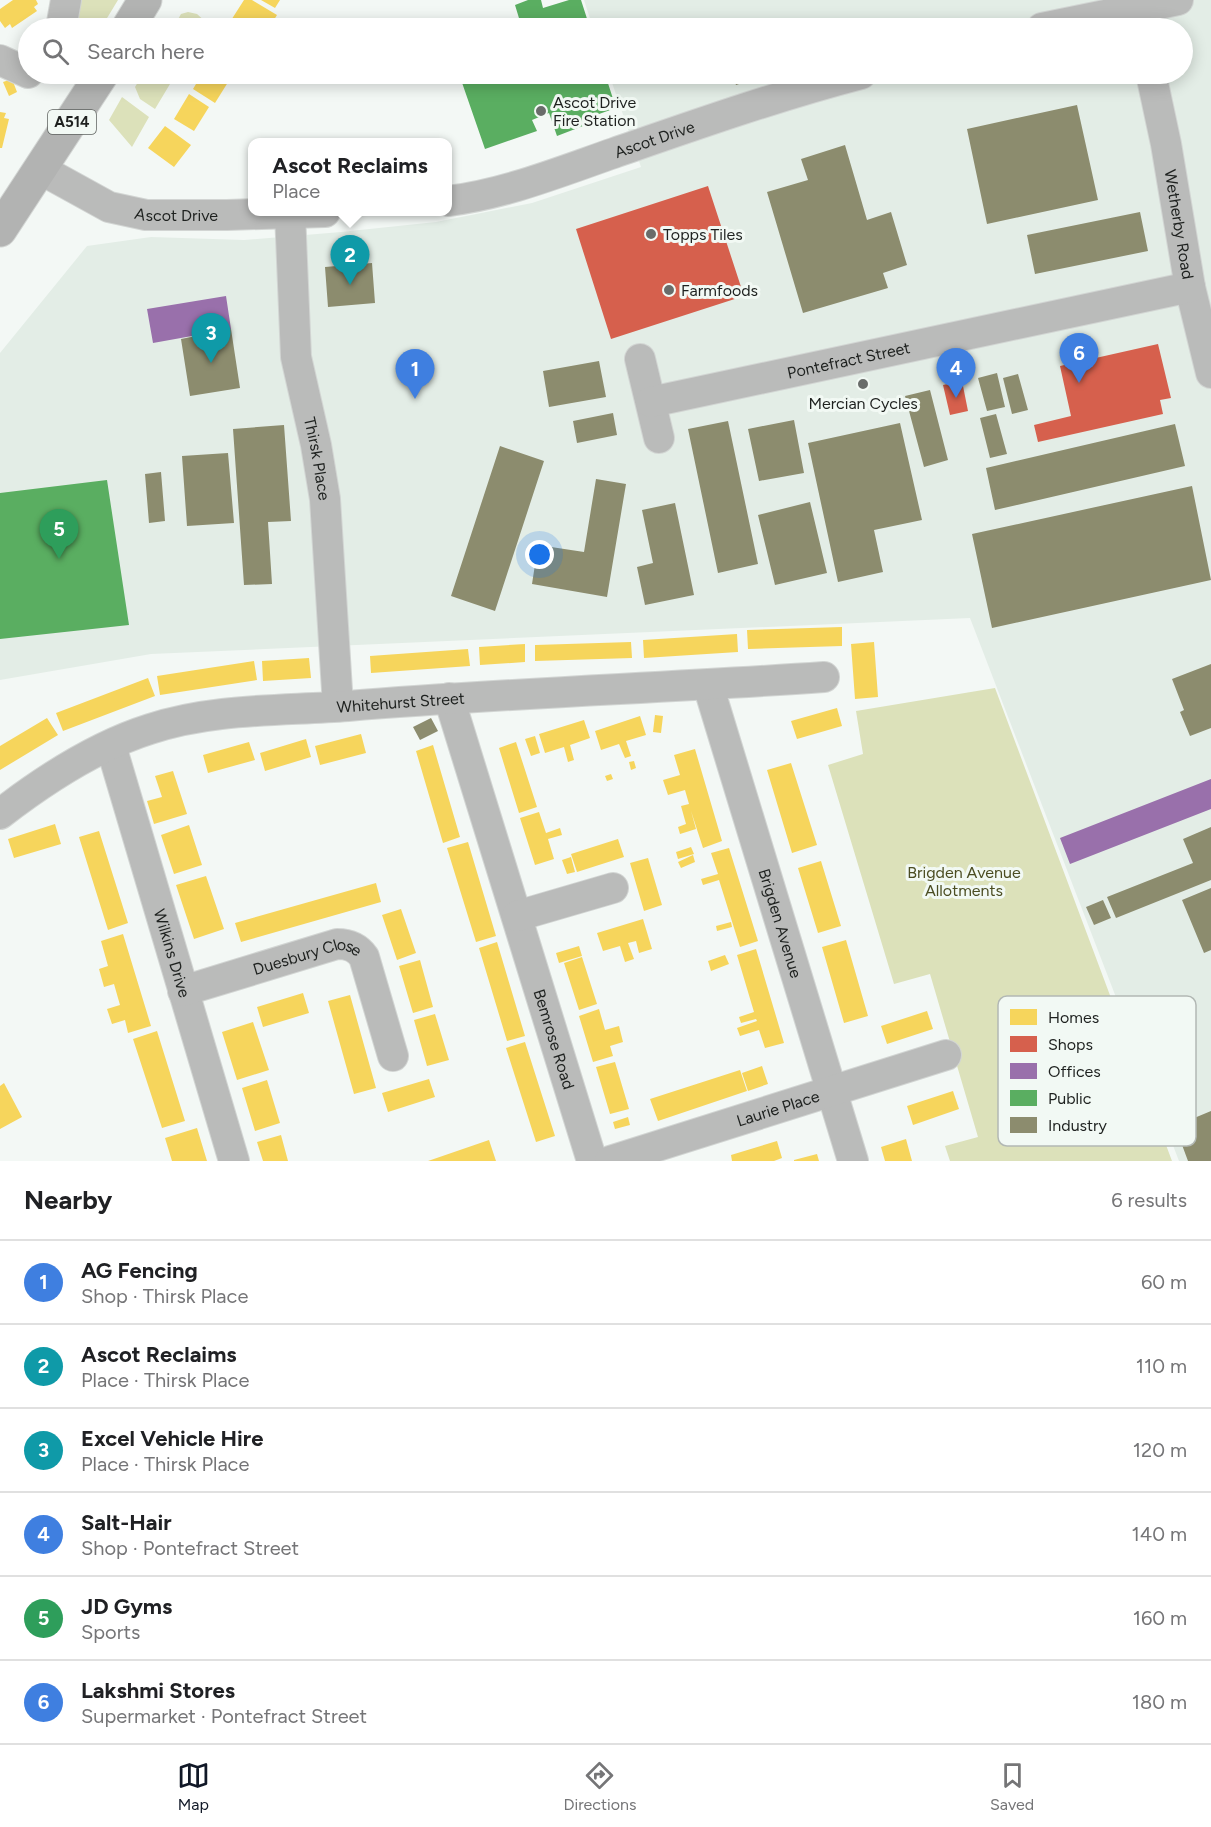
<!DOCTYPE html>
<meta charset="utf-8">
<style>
body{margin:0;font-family:Figtree,sans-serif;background:#f2f2f2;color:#202124}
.you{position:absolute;left:540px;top:555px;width:21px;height:21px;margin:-15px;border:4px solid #fff;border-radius:50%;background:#1a73e8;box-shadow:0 0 0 9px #1a73e833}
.badge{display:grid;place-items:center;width:39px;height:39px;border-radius:50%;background:#111827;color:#fff;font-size:20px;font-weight:700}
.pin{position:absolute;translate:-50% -50px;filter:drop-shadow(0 2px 3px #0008)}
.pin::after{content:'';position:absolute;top:32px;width:21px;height:18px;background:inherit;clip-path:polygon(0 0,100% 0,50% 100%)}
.popup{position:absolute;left:248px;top:138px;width:204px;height:78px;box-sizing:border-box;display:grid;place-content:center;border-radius:12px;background:#fff;filter:drop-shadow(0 2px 4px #0005);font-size:20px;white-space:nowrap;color:#757577}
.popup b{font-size:22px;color:#202124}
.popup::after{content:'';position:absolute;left:50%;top:100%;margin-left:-12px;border:12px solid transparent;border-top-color:#fff}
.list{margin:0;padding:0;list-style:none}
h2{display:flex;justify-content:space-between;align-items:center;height:78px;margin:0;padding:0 24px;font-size:26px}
h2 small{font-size:20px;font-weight:400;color:#757577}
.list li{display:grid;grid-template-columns:39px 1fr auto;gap:18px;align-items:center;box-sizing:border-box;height:84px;padding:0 24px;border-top:2px solid #e0e0e0}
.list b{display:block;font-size:22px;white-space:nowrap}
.list p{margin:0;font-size:20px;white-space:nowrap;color:#757577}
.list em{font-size:20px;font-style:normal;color:#757577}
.icon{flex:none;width:33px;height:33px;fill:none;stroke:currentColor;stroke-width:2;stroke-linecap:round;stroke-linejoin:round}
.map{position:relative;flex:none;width:1211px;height:1161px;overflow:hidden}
.search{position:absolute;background:#fff;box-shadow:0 3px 15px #0003;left:18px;right:18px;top:18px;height:66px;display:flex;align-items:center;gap:15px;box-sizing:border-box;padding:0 21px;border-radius:33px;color:#757577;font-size:22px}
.sheet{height:582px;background:#fff}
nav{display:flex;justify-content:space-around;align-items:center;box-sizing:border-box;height:84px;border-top:2px solid #e0e0e0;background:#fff;font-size:16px;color:#757577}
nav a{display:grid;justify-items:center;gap:3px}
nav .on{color:#111827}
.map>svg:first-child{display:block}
</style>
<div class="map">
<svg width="1211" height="1161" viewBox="0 0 1211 1161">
<rect width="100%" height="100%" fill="#f3f8f5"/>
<!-- built -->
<path fill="#e3ede6" d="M584,0H1211V1161H1179L970,618L151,654L0,680V353L87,246L151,237L244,240L341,232L436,222L532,203L641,167L609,74H1182V28H593Z"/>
<!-- green -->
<path fill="#dce1ba" d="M81,0H118L101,28H77Z
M188,12L197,14L207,23L204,28H179L176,23L181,14Z
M143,74H155L170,84L155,109L140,99L135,87Z
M122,97L149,117L132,147L109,120Z
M995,688L1172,1161H950L945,1146L978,1137L930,974L894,984L828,765L863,754L856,711Z"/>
<!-- homes -->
<path fill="#f6d55c" d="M13,0H36L38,4L34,7L37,11L12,28L10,24L5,28L0,21V9Z
M244,0H252L277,15L269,28H234L228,25Z
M261,0H280L275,8Z
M202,74H221L230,79L215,103L193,89Z
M12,79L17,92L9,96L3,82Z
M189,94L209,107L194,131L174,119Z
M0,112L6,113L4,118L9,119L2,148H0Z
M165,126L191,145L174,167L148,148Z
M842,627V646L748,649L747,630Z
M737,634L738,652L644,658L643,640Z
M631,642L632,658L535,661V645Z
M874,642L878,697L855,699L851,644Z
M525,644V662L480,665L479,647Z
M468,649L470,666L371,673L370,656Z
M309,658L311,678L263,681L262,661Z
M254,661L257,680L160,695L157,676Z
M148,678L155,696L63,731L56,713Z
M837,708L842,726L797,739L791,721Z
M655,715L663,716L661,733L653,732Z
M640,716L646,735L626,741L631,756L625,758L619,744L601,750L595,731Z
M47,718L58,735L0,770V746Z
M584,720L590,738L570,745L574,760L568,762L564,747L545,753L539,734Z
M361,734L366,753L320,765L315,746Z
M535,736L540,753L531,756L525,739Z
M306,739L311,757L265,771L260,753Z
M249,742L255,760L208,773L203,755Z
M516,742L537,807L519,813L499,748Z
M433,745L460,837L443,843L416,751Z
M695,749L722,841L703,848L691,811L696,829L680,834L678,827L686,824L681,806L689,804L685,790L668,795L663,780L680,775L674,755Z
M634,761L636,768L631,770L629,762Z
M791,763L817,845L792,853L767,770Z
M173,771L187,814L154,824L147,801L162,797L155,776Z
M611,774L613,779L607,781L605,776Z
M539,812L546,833L560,828L562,835L548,839L554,859L535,865L520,818Z
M55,824L61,844L14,858L8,839Z
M189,825L202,865L174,874L161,835Z
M99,831L128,923L108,930L79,837Z
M618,839L624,857L577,872L571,854Z
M468,842L496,936L476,942L447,848Z
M691,847L694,854L678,859L676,852Z
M729,848L758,941L740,947L719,880L703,885L701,879L718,874L711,853Z
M693,855L695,862L681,868L678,862Z
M571,857L575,872L567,874L562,860Z
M648,858L662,905L644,911L630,863Z
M821,861L841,926L818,933L798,868Z
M206,876L224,929L194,939L176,885Z
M376,883L381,902L241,942L235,923Z
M401,909L416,953L397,960L382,915Z
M643,919L652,949L639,953L636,941L628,943L634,959L625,962L620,946L603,951L597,933Z
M731,922L732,927L717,931L716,926Z
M123,934L151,1026L128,1033L125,1020L112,1024L107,1009L120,1005L114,984L104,987L99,969L108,966L101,941Z
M846,940L868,1016L844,1023L822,947Z
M497,942L525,1036L507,1041L479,948Z
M579,946L582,956L559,963L556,953Z
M756,949L784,1043L765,1048L759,1030L740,1036L737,1028L757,1021L756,1019L741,1023L739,1017L754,1012L737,955Z
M725,955L729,964L711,971L708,961Z
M582,957L597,1004L579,1010L564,963Z
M420,960L433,1007L413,1013L399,966Z
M303,993L309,1013L263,1027L257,1007Z
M350,995L376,1088L354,1094L328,1001Z
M599,1009L605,1030L619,1026L623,1042L610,1046L613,1056L593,1062L579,1016Z
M927,1011L933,1029L887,1044L881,1026Z
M435,1014L449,1060L427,1066L414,1020Z
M253,1022L269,1070L237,1080L222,1032Z
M157,1031L185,1121L162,1128L133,1039Z
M525,1042L555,1136L536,1142L506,1048Z
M615,1062L629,1109L610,1114L596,1067Z
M762,1066L768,1084L748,1091L742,1073Z
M740,1070L747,1091L658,1121L650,1099Z
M429,1079L435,1097L388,1112L382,1093Z
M267,1080L280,1123L255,1131L242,1088Z
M4,1083L22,1117L0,1129V1086Z
M953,1091L959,1109L913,1125L907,1106Z
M628,1117L630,1125L615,1129L613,1122Z
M197,1128L207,1161H172L165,1138Z
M281,1135L288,1161H263L257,1142Z
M906,1139L912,1161H885L881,1147Z
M489,1140L496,1161H428Z
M777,1141L782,1158L774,1161H732L731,1155Z
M817,1154L819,1161H794V1160Z"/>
<!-- shops -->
<path fill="#d6604d" d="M708,186L744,296L611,339L576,229Z
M1158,344L1171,398L1160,400L1163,414L1038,442L1034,425L1071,416L1060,366Z
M962,381L968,411L950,415L943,385Z"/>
<!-- offices -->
<path fill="#9970ab" d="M226,296L231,329L153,343L147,309Z
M1211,779V809L1070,864L1060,838Z"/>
<!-- public -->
<path fill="#5aae61" d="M528,0H541L543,8L569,0H581L590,28H522L515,5Z
M459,74H605L616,108L582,120L583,126L557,136L549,113L532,120L537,131L485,149Z
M107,480L129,625L0,639V493Z"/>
<!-- industry -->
<path fill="#8c8c6e" d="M763,18L766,28H748L746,23Z
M732,74H769L736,85Z
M1077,105L1098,200L987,224L967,129Z
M845,145L867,220L891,212L907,265L883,273L888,288L803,313L767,192L808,180L801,159Z
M1140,212L1148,251L1035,274L1027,235Z
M372,263L375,303L328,307L325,267Z
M231,329L240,388L190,396L181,339Z
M599,361L606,397L549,407L543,371Z
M997,373L1005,407L987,411L978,378Z
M1018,374L1028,410L1012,414L1003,378Z
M930,390L948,460L924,467L905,396Z
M613,413L617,435L577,443L573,421Z
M996,414L1007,454L990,458L980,418Z
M794,420L804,473L759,481L748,429Z
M728,421L758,564L718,573L688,429Z
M900,423L922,520L874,530L883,572L838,582L808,443Z
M1175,424L1185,466L995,510L986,468Z
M284,425L291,521L268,522L272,584L244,585L233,429Z
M500,446L544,461L495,611L451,596Z
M228,453L234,523L187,526L182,456Z
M161,472L165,521L149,523L145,474Z
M596,479L626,484L607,597L532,584L538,545L584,552Z
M1192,486L1211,580L992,628L972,534Z
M810,502L827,573L775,585L758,515Z
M675,503L694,595L645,605L637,567L653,563L642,510Z
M1211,664V728L1190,736L1180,712L1184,710L1172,679Z
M431,718L438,731L420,740L413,727Z
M1211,827V880L1116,918L1107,897L1193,863L1183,839Z
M1211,888V950L1204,953L1182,900Z
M1103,900L1111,918L1094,925L1086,907Z
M1211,1111V1161H1188L1175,1126Z"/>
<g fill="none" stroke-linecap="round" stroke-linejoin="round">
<!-- minor casing -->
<g stroke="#d2d5d3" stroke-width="32">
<g id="minor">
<path d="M61,28L66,0"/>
<path d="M1042,28L1178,0"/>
<path d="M0,60L28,73"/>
<path id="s1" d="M1151,74L1166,144L1190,287L1211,373"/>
<path id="s2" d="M40,169L109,207L146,215H227L325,212"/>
<path id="s3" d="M448,201C505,194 559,172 614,153C695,125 777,96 861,74"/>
<path id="s4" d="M290,213L296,357L316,445L325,499L338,706"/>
<path d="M640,359L659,438"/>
<path id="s5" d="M651,402L1190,287"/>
<path id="s6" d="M708,685L853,1161"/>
<path id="s7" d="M449,698L592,1161"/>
<path id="s8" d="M111,746L234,1161"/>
<path id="s9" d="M0,814C44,780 96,746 150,729C213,708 282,711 348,706C506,693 666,688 824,677"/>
<path d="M517,916L613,888"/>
<path id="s10" d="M183,991L337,944C349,944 357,947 364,957L393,1056"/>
<path id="s11" d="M610,1161L946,1055"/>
</g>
</g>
<!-- major casing -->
<g stroke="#d2d5d3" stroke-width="35">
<path id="major" d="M128,28L145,0
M0,230L102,74"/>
</g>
<!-- minor -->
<use href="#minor" stroke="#babbba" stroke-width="30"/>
<!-- major -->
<use href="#major" stroke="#b2b3b2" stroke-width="33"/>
</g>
<!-- markers -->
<g fill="#696c6a" stroke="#f2f9f4" stroke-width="2">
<circle cx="541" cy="111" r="6"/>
<circle cx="651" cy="234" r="6"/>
<circle cx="669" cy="290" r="6"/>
<circle cx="863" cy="384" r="6"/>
</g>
<g text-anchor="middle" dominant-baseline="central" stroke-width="6" stroke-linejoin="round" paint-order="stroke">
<!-- shield labels -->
<rect fill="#f2f9f4" stroke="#5e625f" stroke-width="1.5" x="48" y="110" width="48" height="24" rx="4.5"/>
<g font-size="15" font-weight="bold" fill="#1e211f">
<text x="72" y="122">A514</text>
</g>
<!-- poi labels -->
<g font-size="16" fill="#1e211f" stroke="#f2f9f4" text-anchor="start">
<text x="553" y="102">Ascot Drive<tspan x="553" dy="18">Fire Station</tspan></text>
<text x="663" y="234">Topps Tiles</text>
<text x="681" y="290">Farmfoods</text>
<text x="863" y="403" text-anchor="middle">Mercian Cycles</text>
</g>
<!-- street labels -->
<g font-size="16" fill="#1e211f" stroke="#f2f9f4">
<text stroke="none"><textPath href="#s3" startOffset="216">Ascot Drive</textPath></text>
<text stroke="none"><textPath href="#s2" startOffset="147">Ascot Drive</textPath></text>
<text stroke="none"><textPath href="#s1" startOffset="153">Wetherby Road</textPath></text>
<text stroke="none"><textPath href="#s5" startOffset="202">Pontefract Street</textPath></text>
<text stroke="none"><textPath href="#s4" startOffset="248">Thirsk Place</textPath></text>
<text stroke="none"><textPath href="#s9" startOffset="426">Whitehurst Street</textPath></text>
<text stroke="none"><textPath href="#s6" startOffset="249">Brigden Avenue</textPath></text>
<text stroke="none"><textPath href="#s8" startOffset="216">Wilkins Drive</textPath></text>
<text stroke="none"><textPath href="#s10" startOffset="130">Duesbury Close</textPath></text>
<text stroke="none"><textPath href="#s7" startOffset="357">Bemrose Road</textPath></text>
<text stroke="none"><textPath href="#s11" startOffset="176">Laurie Place</textPath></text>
</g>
<!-- park labels -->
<g font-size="16" fill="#4b4d22" stroke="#f2f9f4">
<text x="964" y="872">Brigden Avenue<tspan x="964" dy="18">Allotments</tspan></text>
</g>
</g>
<!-- legend -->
<rect x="998" y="996" width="198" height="150" rx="9" fill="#f2f9f4" stroke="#b2b8b4" stroke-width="1.5"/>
<rect x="1010" y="1009" width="27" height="16" fill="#f6d55c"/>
<rect x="1010" y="1036" width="27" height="16" fill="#d6604d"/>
<rect x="1010" y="1063" width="27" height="16" fill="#9970ab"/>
<rect x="1010" y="1090" width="27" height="16" fill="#5aae61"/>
<rect x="1010" y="1117" width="27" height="16" fill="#8c8c6e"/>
<g font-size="16" fill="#1e211f">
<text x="1048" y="1023">Homes</text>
<text x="1048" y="1050">Shops</text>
<text x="1048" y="1077">Offices</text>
<text x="1048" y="1104">Public</text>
<text x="1048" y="1131">Industry</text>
</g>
</svg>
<div class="you"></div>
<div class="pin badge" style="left:415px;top:399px;background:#3f7fe0">1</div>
<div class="pin badge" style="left:350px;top:285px;background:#0f9aa8">2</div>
<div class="popup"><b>Ascot Reclaims</b>Place</div>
<div class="pin badge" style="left:211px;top:363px;background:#0f9aa8">3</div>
<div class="pin badge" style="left:956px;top:398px;background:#3f7fe0">4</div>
<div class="pin badge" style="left:59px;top:559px;background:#2e9e5b">5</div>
<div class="pin badge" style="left:1079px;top:383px;background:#3f7fe0">6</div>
<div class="search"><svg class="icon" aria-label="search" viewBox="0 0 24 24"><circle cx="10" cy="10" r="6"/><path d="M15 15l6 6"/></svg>Search here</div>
</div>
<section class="sheet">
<h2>Nearby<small>6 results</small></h2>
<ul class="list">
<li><span class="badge" style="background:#3f7fe0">1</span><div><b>AG Fencing</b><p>Shop · Thirsk Place</p></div><em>60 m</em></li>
<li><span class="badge" style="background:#0f9aa8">2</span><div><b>Ascot Reclaims</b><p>Place · Thirsk Place</p></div><em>110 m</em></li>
<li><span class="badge" style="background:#0f9aa8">3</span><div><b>Excel Vehicle Hire</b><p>Place · Thirsk Place</p></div><em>120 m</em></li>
<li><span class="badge" style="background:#3f7fe0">4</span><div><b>Salt-Hair</b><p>Shop · Pontefract Street</p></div><em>140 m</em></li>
<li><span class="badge" style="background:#2e9e5b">5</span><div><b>JD Gyms</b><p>Sports</p></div><em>160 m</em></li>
<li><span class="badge" style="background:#3f7fe0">6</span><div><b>Lakshmi Stores</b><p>Supermarket · Pontefract Street</p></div><em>180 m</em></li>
</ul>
</section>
<nav>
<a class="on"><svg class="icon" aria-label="map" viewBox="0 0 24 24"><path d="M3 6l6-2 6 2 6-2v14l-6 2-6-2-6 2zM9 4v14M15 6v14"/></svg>Map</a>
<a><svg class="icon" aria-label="directions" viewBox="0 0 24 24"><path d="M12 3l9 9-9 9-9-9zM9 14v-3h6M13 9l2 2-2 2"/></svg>Directions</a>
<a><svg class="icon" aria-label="saved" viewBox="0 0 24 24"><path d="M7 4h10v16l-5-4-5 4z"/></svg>Saved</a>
</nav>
